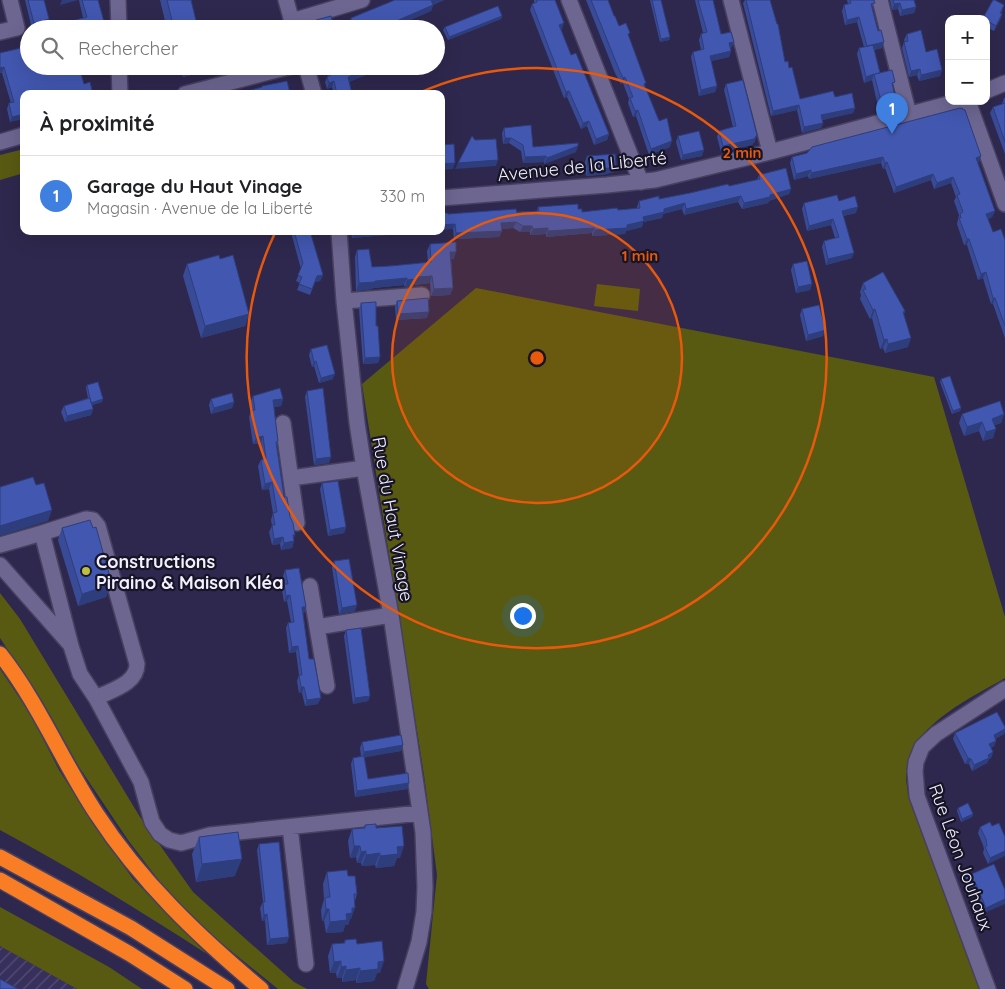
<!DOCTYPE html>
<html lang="fr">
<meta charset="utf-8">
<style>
body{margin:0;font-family:Quicksand,sans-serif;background:#f6f6f6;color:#202124}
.controls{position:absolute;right:15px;top:15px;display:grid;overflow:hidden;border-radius:10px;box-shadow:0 5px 20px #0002}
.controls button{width:45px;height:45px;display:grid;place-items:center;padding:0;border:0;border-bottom:1px solid #e0e0e0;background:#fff;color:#202124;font:25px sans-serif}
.you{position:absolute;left:522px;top:615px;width:18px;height:18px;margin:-12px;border:4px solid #fff;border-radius:50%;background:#1a73e8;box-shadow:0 0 0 8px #1a73e833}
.badge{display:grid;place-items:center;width:32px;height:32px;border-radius:50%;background:#7c3aed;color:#fff;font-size:16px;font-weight:700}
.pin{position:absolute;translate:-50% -41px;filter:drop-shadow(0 1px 2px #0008)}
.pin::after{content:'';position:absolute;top:26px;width:18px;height:15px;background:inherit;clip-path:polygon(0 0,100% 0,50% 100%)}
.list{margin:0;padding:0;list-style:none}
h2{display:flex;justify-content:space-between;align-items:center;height:65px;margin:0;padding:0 20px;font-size:21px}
h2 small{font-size:16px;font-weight:400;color:#757577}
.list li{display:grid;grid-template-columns:32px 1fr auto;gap:15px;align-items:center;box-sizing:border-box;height:80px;padding:0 20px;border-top:1px solid #e0e0e0}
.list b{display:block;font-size:19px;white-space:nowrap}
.list p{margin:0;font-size:16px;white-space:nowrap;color:#757577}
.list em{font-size:16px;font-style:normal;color:#757577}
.icon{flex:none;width:28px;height:28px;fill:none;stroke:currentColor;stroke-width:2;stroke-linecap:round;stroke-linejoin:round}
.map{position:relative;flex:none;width:1005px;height:989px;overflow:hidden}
.search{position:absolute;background:#fff;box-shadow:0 5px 20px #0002;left:20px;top:20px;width:425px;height:55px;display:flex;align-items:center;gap:12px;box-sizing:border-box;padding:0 18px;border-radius:28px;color:#757577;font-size:19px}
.panel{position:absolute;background:#fff;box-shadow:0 5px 20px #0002;left:20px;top:90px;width:425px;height:145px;border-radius:10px}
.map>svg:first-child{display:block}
</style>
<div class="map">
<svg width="1005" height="989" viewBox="0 0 1005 989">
<defs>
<pattern id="industrial-furrows" width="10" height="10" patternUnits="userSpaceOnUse" patternTransform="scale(1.25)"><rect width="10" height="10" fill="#38305c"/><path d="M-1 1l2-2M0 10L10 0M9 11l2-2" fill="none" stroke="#554e74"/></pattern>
</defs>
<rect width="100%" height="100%" fill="#2f284e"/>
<!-- industrial -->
<path fill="url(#industrial-furrows)" d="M0,946L77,989H0Z"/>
<!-- green -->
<path fill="#595a12" d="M24,149V173L0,180V155Z
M597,284L640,289L638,311L594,306Z
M476,288L934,377L1005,617V678C969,699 905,728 906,777C906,783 908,790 908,796L979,989H429L426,984L437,875L424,775L362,384Z
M0,593L20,619L140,817L193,892L294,982L307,989H278L215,938L166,890L128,840L79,767L45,706L0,638Z
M0,669L31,715L59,770L95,826L133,879L207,954C139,910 71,868 0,830Z
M0,907L109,967L142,989H77L0,946Z"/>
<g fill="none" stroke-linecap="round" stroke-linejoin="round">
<!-- minor casing -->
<g stroke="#48405f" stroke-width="18">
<path id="minor" d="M118,0L119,29
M286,0L294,29
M569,0L641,182
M731,0L770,152
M880,0L909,115
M292,21L362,0
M0,32L17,28L10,0
M119,66L120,94
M306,66L314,94
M986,91L1005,83
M185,94L292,66
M968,101L1005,204
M0,142L24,135
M441,198L607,185L655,180L770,152L959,101
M339,231L344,301L357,423L364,468L391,615L423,832L425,887L424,912L419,942L405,989
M344,301L422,295
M283,423L297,523
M291,478L364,468
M0,545L42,533
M0,565L69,643
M310,586L327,686
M317,627L391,615
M96,698L80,674L71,646L42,533L86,519L93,520L98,526L137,664C137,684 111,690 96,698L141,782L152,822L160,834L169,840L181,843L210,835L420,813
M290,827L306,964
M988,989L917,796L915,771L916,762L922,747L936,734L1005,689"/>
</g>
<!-- highway casing -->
<g stroke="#48405f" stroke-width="18">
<path id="highway" d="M0,654C38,702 62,761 96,813C141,882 198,936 261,989
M0,857L131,928L227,989
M0,880L130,954L185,989"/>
</g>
<!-- minor -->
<use href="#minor" stroke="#6c6691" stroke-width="15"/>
<!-- highway -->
<use href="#highway" stroke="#f87d24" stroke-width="15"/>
</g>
<!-- wall -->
<path fill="#394b97" d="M25,0H44L49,19L47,25L32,29Z
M79,0H98L106,29H67L68,22L83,18Z
M160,0H191L198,29H167Z
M395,0H444L433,5L431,11L389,29H350L349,23L351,18Z
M534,0H555L562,29H561L571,55L609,134L607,140L594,145L587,126L581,129L567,97L564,98L530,10L532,4H534Z
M586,0H609H608L614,16L619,26L628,36L645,86L670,147L649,155L636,116L633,117L628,103L629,99L623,83L621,84L615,73Z
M650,0H661L670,37L669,40L660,42Z
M695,0H713L721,34L732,47L730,48L731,51L729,57L711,61L717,86L715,92L699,96L691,57L693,52L701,50L699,40L701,34L703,33Z
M745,0H770L785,62L789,68L800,99L835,97L855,108L853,113L822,120L823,123L821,128L802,133L797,110L771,116L743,3Z
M847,0H874L872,9L882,48L874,50L880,73L893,87L894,107L879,111L872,80L864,83L857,54L859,48L864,47L857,22L845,25L842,11L844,5L848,4Z
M890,0H914L916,7L914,13L900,16L898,9L892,10Z
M993,0L1004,5L1001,14H1002L1000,20L994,31L986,27V19H983Z
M502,16L501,19L448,40L443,30L445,27Z
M316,20L335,29H314L313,26Z
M907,34L926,52L942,70L940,76L919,81L917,75L909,77L902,48L904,42H905L904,40Z
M0,53L62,71L84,84L10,122L7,109L9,103H11L2,73Z
M947,60H949V82L945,66Z
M180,66H204L202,72L183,77Z
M325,66H348V68L368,74L349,82L352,94H334L332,87L327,89L325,82L327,77L328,76Z
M726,84L755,141L752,145L721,152L717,137L719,131L733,127L724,90Z
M1004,98H1005V154L990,113L993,107L1002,104Z
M504,128L533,147L576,152L544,164V162L523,163L521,151L509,143L503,144L502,133Z
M678,136L702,156L681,160L676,142Z
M807,153L979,162H978L995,211L992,217L988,219L993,232L1005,240V338L993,304H991L983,278L978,280L967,245H964L957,224L959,215L954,201L956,197L951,183L934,189L931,180L894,193L885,168L883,169L881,163L809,179L808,176L794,180L790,163L792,157Z
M587,156L614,172L609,173L608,174L586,176L585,162Z
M759,175L791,189L789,194L769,201L768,203L742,209L738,202L684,215L682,209L663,214L662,218L643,222L642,227L626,231L625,234L592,236V233L546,237V234L530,235V232H520L513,228L501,229L502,231L499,237L454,239L453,229L448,214L537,211L538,207L578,209L582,212L637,209V207L639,201L659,199L729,186L757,180Z
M839,201L856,213L843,216L852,258L826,265L822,247L824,241L835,238L831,225L807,231L802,209L804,203Z
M293,231H310L323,275L320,281L315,282L310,295L297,290L300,283L296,281L301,269L292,236Z
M351,231H432L352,238Z
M430,244L454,259H451L453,288L450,295L431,296L430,283L414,285L413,286L405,287L404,285L373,288L372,289L356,291L355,257L357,250L372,267L428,263L427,251Z
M220,259L249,314L245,326L201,338L183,276L187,264Z
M793,264L812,284L810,290L796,293L791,270Z
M863,283L905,311L904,314L908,347L885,353L883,348L880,349L872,318L870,319L860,299L861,295L860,292Z
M397,301L427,318L396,320L395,307Z
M361,303L376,326L380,357L378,363L363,364L359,309Z
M802,309L823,336L806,341L800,315Z
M311,349L333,379L319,383L314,366L312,367L309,355Z
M941,379L961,408L960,411L952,414L940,382Z
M87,385L102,402L92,405L93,409L91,415L65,422L61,412L64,406L88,398L86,388Z
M307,391L329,463L314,465L305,397Z
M253,396L283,399L281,406L274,407L278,441L277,446L284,497L294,539L292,548L281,550L280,544L272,545L269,532L272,526L271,520L273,513L269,489L262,490L258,466L261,460L263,459L261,443L253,444L249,417L251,411L250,403Z
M211,399L234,402L232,408L211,414L209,405Z
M962,414H1004L1001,423L995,425L993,438L983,441L979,431L964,436L959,423Z
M322,483L346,527L344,533L328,536L320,489Z
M62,528L109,581L110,585L106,597L78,606L58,540Z
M334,561L355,611L339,614L332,567Z
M285,570L306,607L304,613H303L309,659L318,704L305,706L302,693H299L297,681L299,675L296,652L289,653L286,628L288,623L291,622L287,601L284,602L282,590L284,584L283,576Z
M346,630L370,696L368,701L353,704L344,636Z
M1005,727V731L1004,734L995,739L996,741L994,746L991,748L993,752L991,758L989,759L987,763L972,771L969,764H965L953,739L955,733Z
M362,742L403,745L401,751L364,757L368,779L409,783L407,789L355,797L351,764L353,758L361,756L360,748Z
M958,808L973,814L972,817L961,822L957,811Z
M365,825L376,828L400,858H397L394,866L376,868L375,865L362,866L361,863H357L356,857L350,858L348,841L352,829L364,828Z
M992,826L1005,837L988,864L983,853L984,849L983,845L978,833L980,827Z
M199,837L235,876L196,882L192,854Z
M259,844L287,943L267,945L265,920L262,921L260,908L263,902L257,850Z
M327,872L348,876L357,894L355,901L351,919H350L348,925H345L343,932L326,933L324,921H322L321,910L324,899L323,884Z
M965,877L1005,890L984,913L974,889L968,892L963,882Z
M345,940L357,944L380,973H377L374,981L356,983V980L342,982V978H337L336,973H330L328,956L332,944L344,943Z"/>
<!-- shaded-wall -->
<path fill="#2e3d7b" d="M62,0H78L60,5Z
M431,0H444L429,6Z
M900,3L898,9L892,10L894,4Z
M433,5L431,11L389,29H378Z
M916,7L914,13L900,16L902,10Z
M1002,14L1000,20L994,31L996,26Z
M502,16L501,19L448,40L449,37Z
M859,17L857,22L845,25L847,20Z
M49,19L47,25L32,29L34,23Z
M564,23L562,29L557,31L559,25Z
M670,37L669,40L660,42L661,39Z
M734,42L732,47L727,49L729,43Z
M884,42L882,48L865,52L867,46Z
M731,51L729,57L708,62L710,56Z
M187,66H204L202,72L183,77Z
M4,67L2,73H0V68Z
M370,68L368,74L346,83L348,77Z
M920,69L917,75L909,77L911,71Z
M942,70L940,76L919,81L921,75Z
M874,74L872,80L864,83L866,77Z
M625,77L623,83L621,84L623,78Z
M334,81L332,87L327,89L329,83Z
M717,86L715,92L699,96L701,90Z
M569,91L567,97L564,98L566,92Z
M896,101L894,107L879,111L882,105Z
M799,105L797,110L771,116L773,111Z
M855,108L853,113L819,121L821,115Z
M638,110L636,116L633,117L635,111Z
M24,114V119L10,122L12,117Z
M589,121L587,126L581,129L583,123Z
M823,123L821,128L802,133L804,127Z
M609,134L607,140L594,145L596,139Z
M757,135L755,141L752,145L721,152L723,146Z
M505,138H511L509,143L503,144Z
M672,141L670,147L649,155L651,149Z
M578,146L576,152L544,164L547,158Z
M704,150L702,156L681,160L683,155Z
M546,156L544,162L523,163L525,157Z
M981,156L979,162L974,164L976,158Z
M883,157L881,163L809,179L811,173Z
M498,160L496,166L455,169L458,163Z
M887,162L885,168L883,169L885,163Z
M455,163L453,169L441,170V164Z
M616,166L614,172L609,173L608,174L586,176L588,170Z
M811,170L808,176L794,180L796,174Z
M933,174L931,180L894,193L896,187Z
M953,177L951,183L934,189L937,183Z
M791,189L789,194L769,201L768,203L742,209L744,203Z
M741,196L738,202L684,215L686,209Z
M685,203L682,209L663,214L662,218L643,222L642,227L626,231L625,234L592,236L595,230L627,225L643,217L664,209Z
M858,207L856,213L840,217L842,211Z
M995,211L992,217L984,220L986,214Z
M833,219L831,225L807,231L809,226Z
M516,222L513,228L499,229L501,223Z
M455,224L453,229L441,230V225Z
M523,226H532L530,232H520Z
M548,228L546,234L530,235L533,229Z
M594,228L592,233L546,237L548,231Z
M173,231H183L172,234Z
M366,231H432L352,238L354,232Z
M502,231L499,237L454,239L456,233Z
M967,239H969L967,245H964Z
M450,252H456L454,259L448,260Z
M854,253L852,258L826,265L828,259Z
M986,272L983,278L978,280L981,274Z
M323,275L320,281L315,282L317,276Z
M432,276L430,283L414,285L413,286L405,287L407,280L417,277Z
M407,278L404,285L373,288L372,289L356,291L359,283L375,281Z
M812,284L810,290L796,293L798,287Z
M453,288L450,295L431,296L434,289Z
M993,298H995L993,304H991Z
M875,309L872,318L870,319L873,310Z
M429,312L427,318L396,320L398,314Z
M249,314L245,326L201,338L205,326Z
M826,330L823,336L806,341L808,335Z
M911,338L908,347L885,353L888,344Z
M887,339L883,348L880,349L884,340Z
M380,357L378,363L363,364L365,358Z
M316,361L314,366L312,367L314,362Z
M335,374L333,379L319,383L321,378Z
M103,399L102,402L90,406L91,403Z
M283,399L281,406L271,407L273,400Z
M234,402L232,408L211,414L214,408Z
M961,408L960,411L952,414L953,411Z
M93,409L91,415L65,422L67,416Z
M1004,414L1001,423L989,427L992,419Z
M982,422L979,431L964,436L967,427Z
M996,429L993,438L983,441L986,432Z
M263,436L261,443L253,444L256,438Z
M331,457L329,463L314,465L316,459Z
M272,482L269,489L262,490L265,484Z
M52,510L48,521L0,536V526Z
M346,527L344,533L328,536L330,530Z
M293,535H295L293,542L294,541L292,548L281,550L284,543Z
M283,537L280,544L272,545L274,539Z
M108,577H110L107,586L110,585L106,597L78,606L82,594Z
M290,595L287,601L284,602L286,596Z
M357,605L355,611L339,614L342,608Z
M302,607H306L304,613H300Z
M298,646L296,652L289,653L292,647Z
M301,687H304L302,693H299Z
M370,696L368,701L353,704L355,698Z
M321,698L318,704L305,706L307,700Z
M1005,729L1004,734L992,741L994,735Z
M996,741L994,746L987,750L989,744Z
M403,745L401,751L362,758L364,752Z
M993,752L991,758L989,759L987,763L972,771L974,765L988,755Z
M968,758L971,759L969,764H965Z
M409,783L407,789L355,797L357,791Z
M973,814L972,817L961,822L962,819Z
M354,846H360L356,857L350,858Z
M404,846L400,858H397L394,866L376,868L380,856L397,847Z
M366,851L361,863H357L361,852Z
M1005,851V856L988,864L990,858Z
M380,853L375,865L362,866L366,855Z
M242,859L235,876L196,882L202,864Z
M976,884L974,889L968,892L970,887Z
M1005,899V904L984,913L986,908Z
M352,908H355L351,919H350L348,925H345L343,932L326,933L330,922L346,914Z
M326,909H329L324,921H322Z
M267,914L265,920L262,921L264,915Z
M289,937L287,943L267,945L270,939Z
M341,961L336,973H330L334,962Z
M384,961L380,973H377L374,981L356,983L360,971L378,962Z
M346,966L342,978H337L341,967Z
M360,968L356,980L342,982L346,970Z"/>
<!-- building -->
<path fill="#4257b0" stroke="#2e3d7b" d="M28,0H44L49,19L34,23Z
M82,0H98L106,29H70L68,22L87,17Z
M167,0H191L198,29H174Z
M395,0H432H431L433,5L378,29H354L351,22V18Z
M537,0H555L564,23L559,25L571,55L576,53L609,134L596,139L589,121L583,123L569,91L566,92L532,4L537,2Z
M591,0H608L614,16H615L619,26L626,23L630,33L628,34L646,83L644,84L659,121L667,118L672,141L651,149L638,110L635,111L630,98L633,97L625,77L623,78L618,67Z
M652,0H661L670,37L661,39Z
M698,0H713L721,34L731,32L734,42L729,43L731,51L710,56L717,86L701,90L693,52L704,49L701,34L707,32Z
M746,0H770L777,24H778L785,62L788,61L789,68L792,67L800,99L833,91L835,97L852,93L855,108L821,115L823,123L804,127L799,105L773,111Z
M850,0H874L875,3L871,4L878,31L881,30L884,42L867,46L859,17L847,20L844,5L851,3Z
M893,0H914L916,7L902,10L900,3L894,4Z
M993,0H995L1004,5L1000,13L1002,14L996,26L986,20V19L983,18Z
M498,6L502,16L449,37L445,27Z
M331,16L335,29H318L316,20Z
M921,30L926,52L937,49L942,70L921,75L920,69L911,71L904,42L908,41L907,34Z
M436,35L439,43L436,44Z
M873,45L880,73L875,74L892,70L895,82L892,83L896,101L882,105L874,74L866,77L859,48Z
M29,46V66H60L62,71L79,67L84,84L90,82L93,94H24V114L12,117L9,103L14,102L4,67L0,68V53Z
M329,66H348V68L351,66H369L370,68L348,77L352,94H337L334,81L329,83L327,77L331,75Z
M743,80L757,135L754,139L723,146L719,131L736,126L726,84Z
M287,81L290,93L286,94H237L262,87V86Z
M1005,103V142L993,107Z
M960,108L965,110L981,156L976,158L995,211L986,214L993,232L1001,229L1005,240V326L995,298H993L986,272L981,274L969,239H967L959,218H961L960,214L963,212L957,195L960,194L953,177L937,183L933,174L896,187L887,162L885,163L883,157L811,173V170L796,174L792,157L807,153L812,147Z
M531,125L533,147L578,143V146L547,158L546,156L525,157L523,145L511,138H505L504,128Z
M699,131L704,150L683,155L678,136Z
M472,136L475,140L496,139L498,160L458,163Z
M454,144L455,163L441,164V145Z
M615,154L616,166L610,167V168L588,170L587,156Z
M786,168L791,189L770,195V197L744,203L741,196L686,209L685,203L664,209V212L643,217L644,221L627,225V228L595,230L594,228L548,231V228L533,229L532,226H523L516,222L501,223L502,231L456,233L455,224L441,225V213H447L448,214L516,209L517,213L539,211L538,207L578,204V209H582V212L617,208L618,210L640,208L639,201L659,196V199L690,193L728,184L729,186L760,179L759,175Z
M837,195L839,201L855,196L858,207L842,211L854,253L828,259L824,241L839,237L833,219L809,226L804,203Z
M294,231H310L323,275L317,276L312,289L299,284L302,277L298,275L303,263Z
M456,242V252H450L453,288L434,289L432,276L417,277L416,279L407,280V278L375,281V282L359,283L357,250L369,249L372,267L391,266L431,262L430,244Z
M219,255L220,259L233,255L249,314L205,326L187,264Z
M807,261L812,284L798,287L793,264Z
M883,272L905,311L903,312L911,338L888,344L887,339L884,340L875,309L873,310L863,290L866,289L863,283Z
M428,298L429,312L398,314L397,301Z
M376,302V326H378L380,357L365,358L361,303Z
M819,305L826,330L808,335L802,309Z
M327,345L335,374L321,378L316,361L314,362L311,349Z
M950,376L961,408L953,411L941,379Z
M98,382L103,399L91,403L87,385Z
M280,388L283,399L273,400L278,441L276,442L284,497H287L290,517L293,523L295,535H293L294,541L284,543L283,537L274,539L272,525H275L273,513L277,512L272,482L265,484L261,460L266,459L263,436L256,438L251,411L255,410L253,396Z
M323,388L331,457L316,459L307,391Z
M232,393L234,402L214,408L211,399Z
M90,398L93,409L67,416L64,406Z
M1000,401L1004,414L992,419L996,429L986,432L982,422L967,427L962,414Z
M33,477L36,485L44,483L52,510L0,526V487Z
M338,481L346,527L330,530L322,483Z
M90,520L93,528L96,527L110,577H108L110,585L82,594L62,528Z
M349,559L357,605L342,608L334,561Z
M299,568L306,607H302L309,659H314L321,698L307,700L304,687H301L299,675H302L298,646L292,647L288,623L294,622L290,595L286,596L284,584H288L285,570Z
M361,628L370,696L355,698L346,630Z
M997,712L1005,727V729L994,735L996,741L989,744L993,752L988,755L989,758L974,765L971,759L968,758L955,733Z
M401,735L403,745L364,752L362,742Z
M364,756L368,779L408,773L409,783L357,791L353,758Z
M968,803L973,814L962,819L958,808Z
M990,822L992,826L999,823L1005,837V851L990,858L985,847L987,846L986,839L980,827Z
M376,824V828L402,826L404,846L397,847L398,854L380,856V853L366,855V851L361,852L360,846H354L352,829L365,828V825Z
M238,832L242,859L202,864L199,837Z
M279,842L289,937L270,939L267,914L264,915L263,902H265L259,844Z
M994,864L1005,890V899L986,908L976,884L970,887L965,877Z
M347,870L348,876H355L357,894H354L355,908H352V913L346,914L347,920L330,922L329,909H326L325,898L330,897L327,872Z
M356,939L357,944L382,941L384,961L378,962V969L360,971V968L346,970V966L341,967V961L334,962L332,944L345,943V940Z
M0,979L18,989H0Z"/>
<!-- distance rings -->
<circle cx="537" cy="358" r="145" fill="#e8590c" fill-opacity=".12"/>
<g fill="none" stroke="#e8590c" stroke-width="2.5">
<circle cx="537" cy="358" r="145"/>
<path d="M419 93A290 290 0 1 1 275 233"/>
</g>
<!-- markers -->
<circle fill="#bdbf43" stroke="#171425" stroke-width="2" cx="86" cy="571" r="5"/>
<g text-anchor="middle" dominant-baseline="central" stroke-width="4.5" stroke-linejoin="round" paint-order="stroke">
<!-- street labels -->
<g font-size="18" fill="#f1f0ff" stroke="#171425">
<text transform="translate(582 166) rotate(-6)">Avenue de la Liberté</text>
<text transform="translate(393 519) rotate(80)">Rue du Haut Vinage</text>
<text transform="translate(961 857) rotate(70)">Rue Léon Jouhaux</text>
</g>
<!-- poi labels -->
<g font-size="18" font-weight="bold" fill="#f1f0ff" stroke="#171425" text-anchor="start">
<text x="96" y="561">Constructions<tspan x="96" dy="21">Piraino &amp; Maison Kléa</tspan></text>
</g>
</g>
<circle cx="537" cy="358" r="8" fill="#e8590c" stroke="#171425" stroke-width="2.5"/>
<g font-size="15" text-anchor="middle" font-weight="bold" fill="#e8590c" stroke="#171425" stroke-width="4.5" stroke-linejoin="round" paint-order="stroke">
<text x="742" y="158">2 min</text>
<text x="640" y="261">1 min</text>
</g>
</svg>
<div class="controls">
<button>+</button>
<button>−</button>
</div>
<div class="you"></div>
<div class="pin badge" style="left:892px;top:134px;background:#3f7fe0">1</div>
<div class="search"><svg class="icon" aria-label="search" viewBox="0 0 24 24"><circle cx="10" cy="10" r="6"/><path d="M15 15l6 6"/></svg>Rechercher</div>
<section class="panel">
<h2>À proximité<small></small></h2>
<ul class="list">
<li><span class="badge" style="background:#3f7fe0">1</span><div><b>Garage du Haut Vinage</b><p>Magasin · Avenue de la Liberté</p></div><em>330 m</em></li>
</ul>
</section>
</div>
